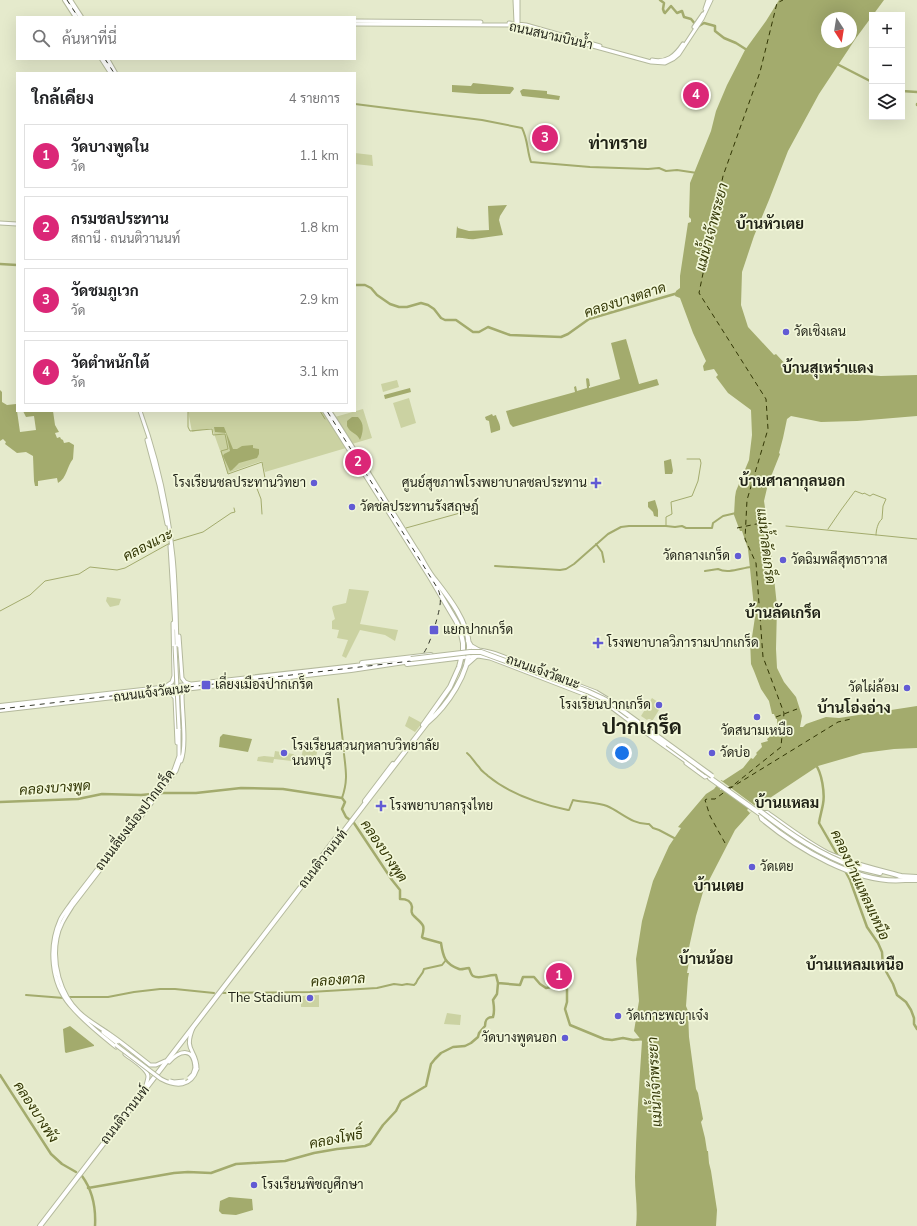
<!DOCTYPE html>
<html lang="th">
<meta charset="utf-8">
<style>
body{margin:0;font-family:"Nunito Sans",Sarabun,sans-serif;background:#f6f6f6;color:#202124}
.controls{position:absolute;right:12px;top:12px;display:grid;overflow:hidden;border-radius:0px;box-shadow:0 4px 16px #0002}
.controls button{width:36px;height:36px;display:grid;place-items:center;padding:0;border:0;border-bottom:1px solid #e0e0e0;background:#fff;color:#202124;font:20px sans-serif}
.compass{position:absolute;left:821px;top:12px;width:36px;height:36px;border-radius:50%;background:#fff;box-shadow:0 4px 16px #0002;rotate:168deg}
.you{position:absolute;left:622px;top:753px;width:14px;height:14px;margin:-10px;border:3px solid #fff;border-radius:50%;background:#1a73e8;box-shadow:0 0 0 6px #1a73e833}
.badge{display:grid;place-items:center;width:26px;height:26px;border-radius:50%;background:#db2777;color:#fff;font-size:13px;font-weight:700}
.pin{position:absolute;translate:-50% -50%;border:2px solid #fff;box-shadow:0 1px 4px #0006}
.list{margin:0;padding:0;list-style:none}
h2{display:flex;justify-content:space-between;align-items:center;height:52px;margin:0;padding:0 16px;font-size:17px}
h2 small{font-size:13px;font-weight:400;color:#757577}
.list li{display:grid;grid-template-columns:26px 1fr auto;gap:12px;align-items:center;box-sizing:border-box;height:64px;margin:0 8px 8px;padding:0 8px;border:1px solid #e0e0e0;border-radius:0px}
.list b{display:block;font-size:15px;white-space:nowrap}
.list p{margin:0;font-size:13px;white-space:nowrap;color:#757577}
.list em{font-size:13px;font-style:normal;color:#757577}
.icon{flex:none;width:22px;height:22px;fill:none;stroke:currentColor;stroke-width:2;stroke-linecap:round;stroke-linejoin:round}
.map{position:relative;flex:none;width:917px;height:1226px;overflow:hidden}
.search{position:absolute;background:#fff;box-shadow:0 4px 16px #0002;left:16px;top:16px;width:340px;height:44px;display:flex;align-items:center;gap:10px;box-sizing:border-box;padding:0 14px;border-radius:0px;color:#757577;font-size:15px}
.panel{position:absolute;background:#fff;box-shadow:0 4px 16px #0002;left:16px;top:72px;width:340px;height:340px;border-radius:0px}
.map>svg:first-child{display:block}
</style>
<div class="map">
<svg width="917" height="1226" viewBox="0 0 917 1226">
<rect width="100%" height="100%" fill="#e5eacc"/>
<!-- green -->
<path fill="#cbd2a2" d="M355,153L372,155L373,166L355,164Z
M397,380L399,387L383,392L381,384Z
M409,398L416,423L401,428L393,403Z
M363,409L372,438L352,444L335,417Z
M188,411H323L346,448L265,472L262,461L228,473L212,428L192,432Z
M349,589L369,591L360,624L398,630L395,641L385,635L360,630L346,658L342,656L348,640L337,638L339,630L332,629V621L335,619L332,608L333,606L346,603Z
M107,597L121,599L119,605L110,607L106,601Z
M652,698L662,705L651,723L649,722L651,719H648L647,720L641,716Z
M409,716L422,723L415,732L405,726Z
M304,744L318,747L314,767L300,764Z
M275,751L293,754L296,756V759L292,761L274,759L273,763L257,761L258,757L264,756L274,757Z
M319,995V1007H301V996Z
M447,1013L461,1015L460,1025L444,1024Z"/>
<!-- water -->
<path fill="#a3ab6d" fill-rule="evenodd" d="M779,0H884L856,38L819,94L788,151L769,200L754,236L742,272L741,305L748,327L774,355L776,354L788,367L798,369L801,368L839,373L881,376L917,375V416L857,421L821,422L791,416L787,419L783,438L779,453L780,454L768,484L764,501L771,547H773L774,549L771,550L777,606L776,649L777,668L784,682L796,697L802,716L800,727H803L806,724L826,717L839,718L917,706V748L894,749L863,753L818,766L761,804L752,811L735,830L703,892L696,916L686,961L689,962L687,973H689L688,978L686,1006L688,1011L689,1037L696,1089L698,1093L703,1119L701,1122L705,1138L707,1151H708L709,1163L711,1171L717,1210L716,1226H636C638,1209 635,1193 635,1177C636,1131 639,1086 642,1041L634,1031L639,1001L636,959L642,921L653,881L669,846L681,828L678,827L706,794L714,789L721,780L723,781L743,768L751,758L753,759L757,754L756,753L762,747L761,743L768,741L767,739C774,733 778,728 777,719H776L774,714H772L769,701L761,689L754,671L751,664L750,639V637H752L755,617L748,549L742,531H740L734,515L735,497L736,491L749,460L752,435L751,410L728,393L716,377L718,375L714,369L704,371L703,366L706,361L693,333L680,298L675,296L676,291L680,288V276L688,223L691,222V219L689,217L690,183L711,131L716,111L727,85L745,50L766,21ZM827,18H851V42H827Z
M473,83L513,87L514,89L510,94H479L452,92V85L471,86Z
M523,89L547,91V94L560,96L559,100L522,96L520,91Z
M507,205L500,216L499,220L503,235C493,236 484,238 475,239C468,240 463,237 456,238L457,226L458,228L469,231L489,230L488,206Z
M626,339L639,384L657,379L659,385L513,427L510,424L506,411L575,392L574,387L576,386L577,391L587,388L586,379L587,378L589,379L590,386H589V388L620,379L611,343Z
M410,388L411,392L385,399L384,395Z
M0,390L2,392V402L7,405L16,404L20,432L36,430L34,416L26,417L23,411H53L55,425L59,432L55,433L57,438L60,437L61,439L63,440L64,443L69,442L74,445L73,459C67,466 67,478 58,483L57,478L38,481V486H35L34,481L33,456L26,452L17,453L5,444L6,442L3,439L0,441Z
M492,414L493,416L496,415C497,420 501,424 500,430L491,433L489,421L486,420L485,417Z
M352,417H358C365,424 363,432 360,440C357,433 350,433 347,426V421Z
M214,427H224L233,449H237L242,446L253,445V448L259,449V454L257,458L239,463L232,470L230,471L223,456L224,454L230,451L226,433L215,432Z
M671,459L673,471L672,474H665L664,462V461Z
M655,500L658,510V517L654,516L653,512L648,507V502Z
M223,734L252,739L248,752L219,747L220,737Z
M70,1026L94,1045V1046L66,1053L65,1052L63,1029Z
M229,1197L252,1199L253,1210L236,1215L222,1214L219,1211L220,1201Z"/>
<!-- pier -->
<path fill="#e5eacc" d="M719,779L758,808L754,812L752,811L750,813L747,810L749,808L722,789L721,790H720V788L718,787V786L715,784Z"/>
<g fill="none" stroke-linecap="round" stroke-linejoin="round">
<!-- stream -->
<path stroke="#a3ab6d" stroke-width="1" d="M188,411V427L190,431L212,429L213,435L225,434L228,449L221,451L228,474L262,462L265,478L256,486L261,499L262,514
M320,411L325,419
M666,526V517L672,514L671,502L692,496L698,481L701,463L700,459H687
M786,526L917,539
M406,528L478,508
M828,529L841,510L855,491L863,494L864,493L870,496L873,494L886,499L883,506L882,519C878,522 876,530 876,535
M173,541L203,532L231,513L235,512L234,508
M0,611L30,595L45,581L79,574L90,567L117,570L125,568L170,543"/>
<!-- canal -->
<path stroke="#a3ab6d" stroke-width="2" d="M355,104L482,120L522,128C528,140 527,151 531,162L590,167L648,169L659,168L666,171L677,170L697,173
M596,544L602,552L604,562
M495,566L560,570L566,569L574,564L608,534L621,527L629,526H666L675,527L682,526L686,528H712L713,523L723,516L736,513
M705,571L718,569C728,574 741,568 751,567
M338,699L344,751
M467,753C472,757 474,762 479,767C481,771 485,773 488,776C511,795 540,804 568,810H569L573,800C582,802 599,803 607,806C621,812 633,825 649,824L653,828L659,830L676,839
M342,798C348,781 346,771 344,754
M221,993L310,992L377,988L394,984L402,985L407,984L414,985L416,983C418,977 423,975 424,969L442,965L446,960
M26,995L64,998
M68,997H108L134,992L160,989H175L214,993"/>
<!-- river -->
<path stroke="#a3ab6d" stroke-width="2.5" d="M660,0L664,3L663,9L664,12L665,13L671,6L677,13L682,11L684,17L691,19L696,25L699,26L704,23L715,26V31L724,38L736,43L747,50
M837,64L872,82
M902,91L917,92
M917,104V105
M0,264L17,265
M355,285H365L371,288L377,295L390,304L399,307H407L421,303L428,305L434,309L441,318L445,320H456L473,332H479L488,327L510,335L561,337L568,334L589,319L678,293
M815,764C822,772 825,794 823,804C822,810 820,816 819,823L838,856
M0,802L78,799L102,794L141,795L163,793H196L241,788L283,789L342,798L345,802L342,809L346,817L354,823L392,880L400,890V899C406,899 411,900 412,907C412,908 411,912 412,913C412,915 414,916 416,918C424,925 425,926 422,937L423,938L441,943C443,957 445,964 459,969C462,970 465,968 469,968C470,970 471,975 473,976C480,980 489,974 496,975L498,983L520,985L523,977H534L540,984L546,988L563,985L567,989V1002L565,1009L570,1025L604,1039L612,1040L623,1038L633,1040L644,1039
M841,863L850,880L867,927L878,943L882,952L883,966L893,984L897,995L906,1002L911,1010L914,1018V1024L917,1029
M0,1075L51,1154L62,1164L76,1172
M82,1176C93,1191 96,1208 95,1226
M88,1188L174,1173L188,1172L211,1173L236,1164L285,1161L314,1153L337,1149L365,1146L370,1144L383,1125L396,1111L401,1101L426,1086L431,1064L435,1059L441,1053L453,1047L465,1046L471,1043L478,1037L479,1033L485,1026C485,1021 486,1017 493,1017C495,1011 494,1006 493,1000L497,994L498,983"/>
<!-- ferry -->
<path stroke="#323604" stroke-width="1" stroke-dasharray="5 4" stroke-linecap="butt" d="M737,528L766,522
M776,717L797,709
M727,788L731,787L781,747L784,713L763,657L756,563L745,539L747,500L768,429L766,399L699,293L723,176L760,72L777,3L783,0
M729,789L838,722L851,719
M725,843L710,816L705,800L707,799H715L726,791"/>
<!-- primary-tunnel -->
<path stroke="#bdc2a8" stroke-width="4" stroke-dasharray="4 2" stroke-linecap="butt" d="M461,668L465,655"/>
<!-- secondary casing -->
<g stroke="#b4b99d" stroke-width="5">
<path id="secondary" d="M515,0L516,23
M518,0V24
M705,9L708,0
M355,21L481,22
M509,23L526,25L600,46
M355,24L516,25L651,62L665,63L673,59L679,54L702,19L711,0
M694,27L703,14
M652,60C667,63 675,56 683,44
M0,223L17,224
M140,411C157,458 168,507 173,557C176,586 176,616 177,646
M147,440L159,485L167,524
M170,546L175,628
M179,636L182,678L185,682L190,684
M469,650C488,648 508,659 526,666
M468,657L478,656L490,658L594,698
M533,668L596,692L614,703
M165,687L172,682L174,676L173,623
M166,691L172,694L175,698L177,743
M181,761C187,746 182,712 182,695L184,691L187,689
M686,763L705,777L708,776L709,773
M193,1028C183,1052 197,1049 197,1069
M103,1032L117,1043
M116,1047C100,1034 83,1021 70,1005C51,983 48,947 60,920C63,914 68,908 72,902L174,770L179,756V729
M125,1054C131,1059 147,1068 148,1076C148,1079 147,1082 146,1085
M165,1061L156,1065H150C137,1055 124,1044 111,1035C100,1027 88,1021 79,1012C60,994 52,963 57,938C59,926 66,916 73,905L176,771L181,757
M169,1062C180,1050 194,1047 195,1068"/>
</g>
<!-- primary casing -->
<g stroke="#b4b99d" stroke-width="6">
<path id="primary" d="M65,0L76,17
M70,0L81,17
M102,59L111,73
M107,59L115,73
M325,411L430,577L456,621L460,629L463,643V651L459,667L450,687L423,725
M468,641L471,646L478,650
M362,663L431,655
M407,664L464,657
M467,664L476,656
M525,665L534,669
M593,697L605,702L629,720
M0,706L364,665
M0,710L351,670L411,661
M664,745L695,767
M710,778L759,813
M365,801L393,764
M323,855L335,839
M855,867L880,873
M899,876L917,877
M901,876C876,869 851,864 827,853C806,842 787,827 767,813H764L761,816L762,819C797,848 857,885 905,880
M904,880H917
M40,1226L427,723C447,706 470,673 469,645C467,621 450,599 436,581C428,572 423,560 416,550C387,504 359,457 329,411"/>
</g>
<!-- secondary -->
<use href="#secondary" stroke="#fff" stroke-width="3"/>
<!-- primary -->
<use href="#primary" stroke="#fff" stroke-width="4"/>
<!-- rail -->
<path stroke="#36392c" stroke-width="1" stroke-dasharray="5 5" stroke-linecap="butt" d="M67,0L78,17
M105,59L114,73
M0,709L411,661C415,660 419,659 422,655C429,649 439,614 440,605C441,599 440,594 438,589L327,411"/>
<!-- secondary-bridge casing -->
<g stroke="#b4b99d" stroke-width="5" stroke-linecap="butt">
<path id="secondary-bridge" d="M175,646L179,729
M116,1045L161,1079C176,1087 191,1087 197,1069
M189,1078L193,1074L195,1068
M170,1081L174,1082L184,1081"/>
</g>
<!-- primary-bridge casing -->
<g stroke="#b4b99d" stroke-width="6" stroke-linecap="butt">
<path id="primary-bridge" d="M411,659L470,652H481L587,691L602,698L613,704L712,776
M629,720L664,745
M760,811C790,834 820,855 855,867"/>
</g>
<!-- secondary-bridge -->
<use href="#secondary-bridge" stroke="#fff" stroke-width="3"/>
<!-- primary-bridge -->
<use href="#primary-bridge" stroke="#fff" stroke-width="4"/>
</g>
<!-- markers -->
<g fill="#625bd4" stroke="#f2f7d9" stroke-width="1.5">
<circle cx="786" cy="332" r="4"/>
<circle cx="314" cy="483" r="4"/>
<path d="M594 477h4v4h4v4h-4v4h-4v-4h-4v-4h4z"/>
<circle cx="352" cy="507" r="4"/>
<circle cx="738" cy="556" r="4"/>
<circle cx="783" cy="560" r="4"/>
<rect x="429" y="625" width="10" height="10" rx="2"/>
<path d="M596 637h4v4h4v4h-4v4h-4v-4h-4v-4h4z"/>
<rect x="201" y="680" width="10" height="10" rx="2"/>
<circle cx="907" cy="688" r="4"/>
<circle cx="659" cy="705" r="4"/>
<circle cx="757" cy="717" r="4"/>
<circle cx="284" cy="753" r="4"/>
<circle cx="712" cy="753" r="4"/>
<path d="M379 800h4v4h4v4h-4v4h-4v-4h-4v-4h4z"/>
<circle cx="752" cy="867" r="4"/>
<circle cx="310" cy="998" r="4"/>
<circle cx="618" cy="1016" r="4"/>
<circle cx="565" cy="1038" r="4"/>
<circle cx="254" cy="1185" r="4"/>
</g>
<g text-anchor="middle" dominant-baseline="central" stroke-width="3.5" stroke-linejoin="round" paint-order="stroke">
<!-- street labels -->
<g font-size="13" fill="#1f2116" stroke="#f2f7d9">
<text transform="translate(551 36) rotate(13)">ถนนสนามบินน้ำ</text>
<text transform="translate(543 672) rotate(20)">ถนนแจ้งวัฒนะ</text>
<text transform="translate(152 693) rotate(-7)">ถนนแจ้งวัฒนะ</text>
<text transform="translate(135 820) rotate(-53)">ถนนเลี่ยงเมืองปากเกร็ด</text>
<text transform="translate(323 859) rotate(-52)">ถนนติวานนท์</text>
<text transform="translate(125 1115) rotate(-52)">ถนนติวานนท์</text>
</g>
<!-- poi labels -->
<g font-size="13" fill="#1f2116" stroke="#f2f7d9" text-anchor="start">
<text x="794" y="332">วัดเชิงเลน</text>
<text x="306" y="483" text-anchor="end">โรงเรียนชลประทานวิทยา</text>
<text x="587" y="483" text-anchor="end">ศูนย์สุขภาพโรงพยาบาลชลประทาน</text>
<text x="360" y="507">วัดชลประทานรังสฤษฎ์</text>
<text x="730" y="556" text-anchor="end">วัดกลางเกร็ด</text>
<text x="791" y="560">วัดฉิมพลีสุทธาวาส</text>
<text x="443" y="630">แยกปากเกร็ด</text>
<text x="607" y="643">โรงพยาบาลวิภารามปากเกร็ด</text>
<text x="215" y="685">เลี่ยงเมืองปากเกร็ด</text>
<text x="899" y="688" text-anchor="end">วัดไผ่ล้อม</text>
<text x="651" y="705" text-anchor="end">โรงเรียนปากเกร็ด</text>
<text x="757" y="731" text-anchor="middle">วัดสนามเหนือ</text>
<text x="292" y="746">โรงเรียนสวนกุหลาบวิทยาลัย<tspan x="292" dy="15">นนทบุรี</tspan></text>
<text x="720" y="753">วัดบ่อ</text>
<text x="390" y="806">โรงพยาบาลกรุงไทย</text>
<text x="760" y="867">วัดเตย</text>
<text x="302" y="998" text-anchor="end">The Stadium</text>
<text x="626" y="1016">วัดเกาะพญาเจ๋ง</text>
<text x="557" y="1038" text-anchor="end">วัดบางพูดนอก</text>
<text x="262" y="1185">โรงเรียนพิชญศึกษา</text>
</g>
<!-- water labels -->
<g font-size="14" font-style="italic" fill="#323604" stroke="#f2f7d9">
<text transform="translate(712 227) rotate(-75)">แม่น้ำเจ้าพระยา</text>
<text transform="translate(625 300) rotate(-18)">คลองบางตลาด</text>
<text transform="translate(148 545) rotate(-27)">คลองแวะ</text>
<text transform="translate(766 546) rotate(83)">แม่น้ำลัดเกร็ด</text>
<text transform="translate(55 788) rotate(-4)">คลองบางพูด</text>
<text transform="translate(384 851) rotate(56)">คลองบางพูด</text>
<text transform="translate(860 885) rotate(65)">คลองบ้านแหลมเหนือ</text>
<text transform="translate(338 980) rotate(-4)">คลองตาล</text>
<text transform="translate(655 1082) rotate(-93)">แม่น้ำเจ้าพระยา</text>
<text transform="translate(36 1112) rotate(57)">คลองบางพัง</text>
<text transform="translate(336 1139) rotate(-11)">คลองโพธิ์</text>
</g>
<!-- quarter labels -->
<g font-size="15" font-weight="bold" fill="#1f2116" stroke="#f2f7d9">
<text x="770" y="224">บ้านหัวเตย</text>
<text x="828" y="368">บ้านสุเหร่าแดง</text>
<text x="792" y="481">บ้านศาลากุลนอก</text>
<text x="783" y="613">บ้านลัดเกร็ด</text>
<text x="854" y="708">บ้านโอ่งอ่าง</text>
<text x="787" y="803">บ้านแหลม</text>
<text x="719" y="886">บ้านเตย</text>
<text x="706" y="959">บ้านน้อย</text>
<text x="855" y="965">บ้านแหลมเหนือ</text>
</g>
<!-- district labels -->
<g font-size="17" font-weight="bold" fill="#1f2116" stroke="#f2f7d9">
<text x="618" y="143">ท่าทราย</text>
</g>
<!-- town labels -->
<g font-size="21" font-weight="bold" fill="#1f2116" stroke="#f2f7d9">
<text x="642" y="727">ปากเกร็ด</text>
</g>
</g>
</svg>
<div class="controls">
<button>+</button>
<button>−</button>
<button><svg class="icon" aria-label="layers" viewBox="0 0 24 24"><path d="M12 4l9 5-9 5-9-5zM3 14l9 5 9-5"/></svg></button>
</div>
<svg class="compass" viewBox="-18 -18 36 36"><path d="M0-13l5 13h-10z" fill="#e53935"/><path d="M0 13l5-13h-10z" fill="#757577"/></svg>
<div class="you"></div>
<div class="pin badge" style="left:559px;top:976px">1</div>
<div class="pin badge" style="left:358px;top:462px">2</div>
<div class="pin badge" style="left:545px;top:138px">3</div>
<div class="pin badge" style="left:696px;top:95px">4</div>
<div class="search"><svg class="icon" aria-label="search" viewBox="0 0 24 24"><circle cx="10" cy="10" r="6"/><path d="M15 15l6 6"/></svg>ค้นหาที่นี่</div>
<section class="panel">
<h2>ใกล้เคียง<small>4 รายการ</small></h2>
<ul class="list">
<li><span class="badge">1</span><div><b>วัดบางพูดใน</b><p>วัด</p></div><em>1.1 km</em></li>
<li><span class="badge">2</span><div><b>กรมชลประทาน</b><p>สถานี · ถนนติวานนท์</p></div><em>1.8 km</em></li>
<li><span class="badge">3</span><div><b>วัดชมภูเวก</b><p>วัด</p></div><em>2.9 km</em></li>
<li><span class="badge">4</span><div><b>วัดตำหนักใต้</b><p>วัด</p></div><em>3.1 km</em></li>
</ul>
</section>
</div>
